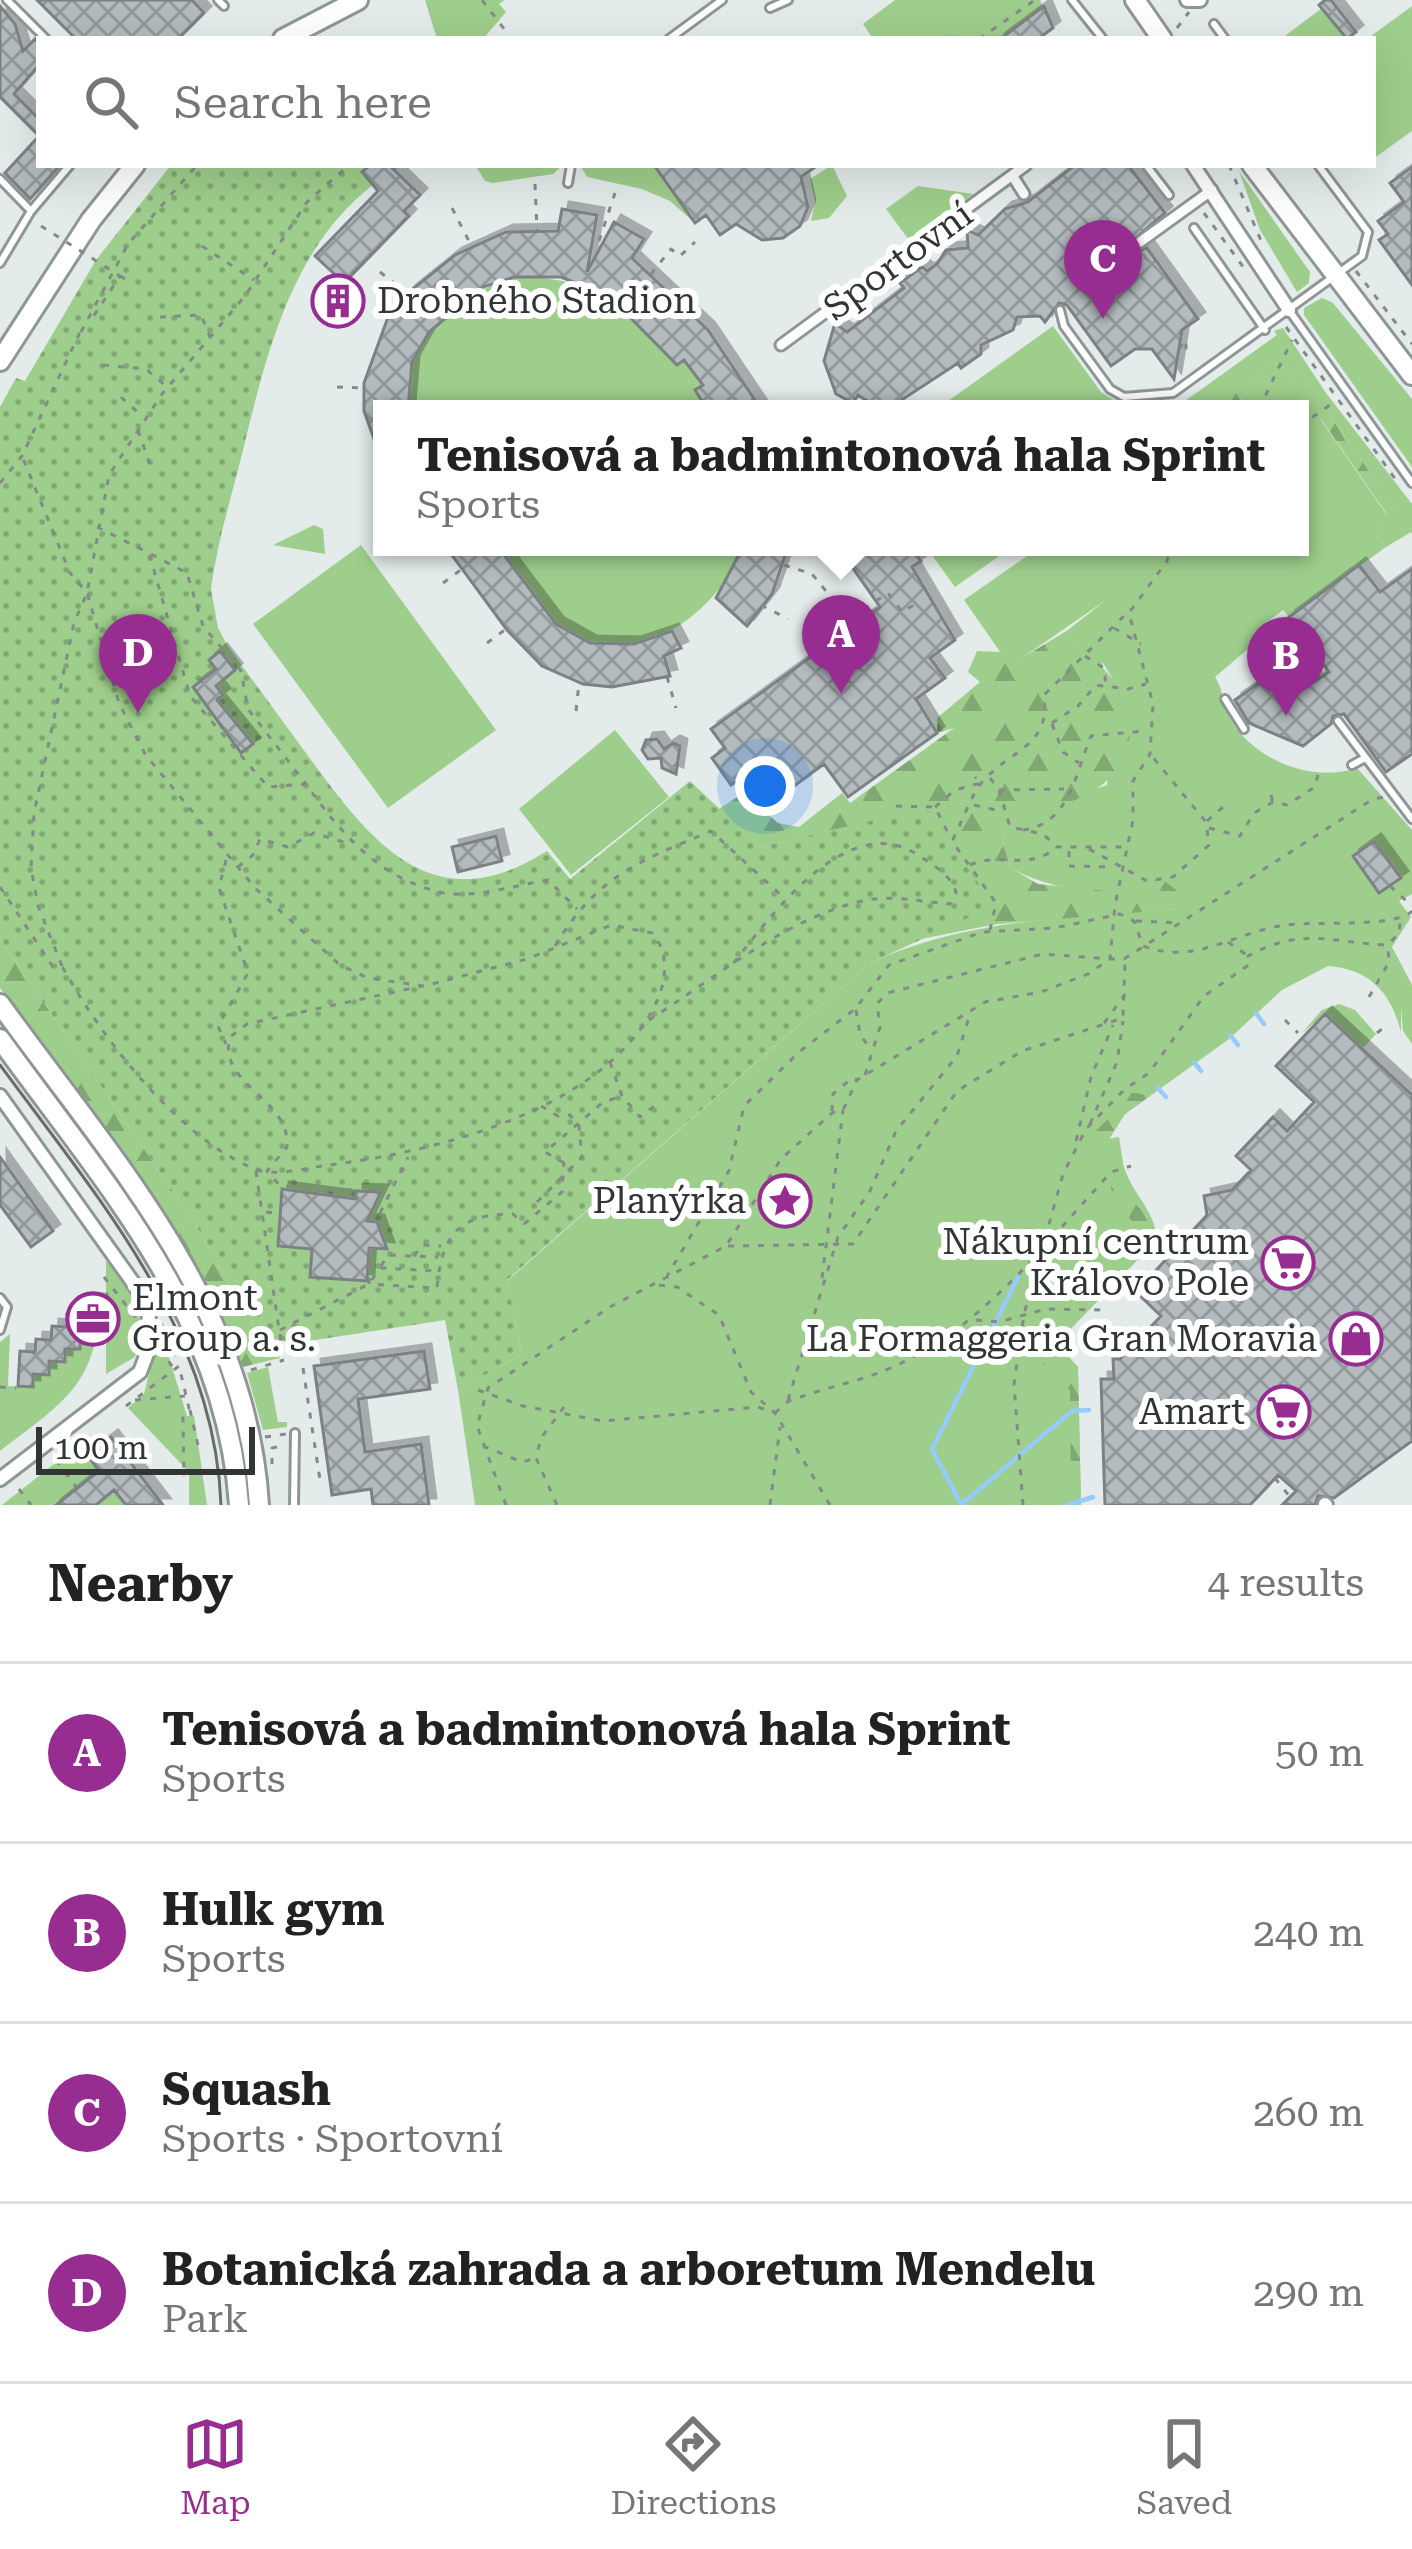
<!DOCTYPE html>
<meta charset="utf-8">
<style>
body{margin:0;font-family:"Roboto Serif",serif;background:#f6f6f6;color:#222}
.scale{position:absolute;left:36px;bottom:30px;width:219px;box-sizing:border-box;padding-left:12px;border:6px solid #323535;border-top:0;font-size:33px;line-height:42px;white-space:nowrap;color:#323535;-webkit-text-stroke:9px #fff;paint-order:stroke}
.you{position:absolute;left:765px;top:786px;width:42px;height:42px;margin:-30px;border:9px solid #fff;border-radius:50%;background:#1a73e8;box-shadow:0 0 0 18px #1a73e833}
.badge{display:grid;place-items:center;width:78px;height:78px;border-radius:50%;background:#972d90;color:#fff;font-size:39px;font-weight:700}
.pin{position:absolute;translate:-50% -99px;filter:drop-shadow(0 3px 6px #0008)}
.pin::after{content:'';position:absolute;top:63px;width:42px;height:36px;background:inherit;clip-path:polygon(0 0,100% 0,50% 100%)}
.popup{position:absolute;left:373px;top:400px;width:936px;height:156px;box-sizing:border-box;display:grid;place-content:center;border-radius:0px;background:#fff;filter:drop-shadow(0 3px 9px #0005);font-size:39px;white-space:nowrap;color:#767676}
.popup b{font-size:45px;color:#222}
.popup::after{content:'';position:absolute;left:50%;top:100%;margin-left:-24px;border:24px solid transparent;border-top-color:#fff}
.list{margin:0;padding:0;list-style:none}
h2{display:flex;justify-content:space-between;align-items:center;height:156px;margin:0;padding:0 48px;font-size:51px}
h2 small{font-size:39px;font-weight:400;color:#767676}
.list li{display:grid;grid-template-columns:78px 1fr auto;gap:36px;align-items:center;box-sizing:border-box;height:180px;padding:0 48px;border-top:3px solid #e0e0e0}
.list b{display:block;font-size:45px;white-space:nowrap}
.list p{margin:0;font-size:39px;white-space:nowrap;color:#767676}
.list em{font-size:39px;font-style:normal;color:#767676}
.icon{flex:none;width:66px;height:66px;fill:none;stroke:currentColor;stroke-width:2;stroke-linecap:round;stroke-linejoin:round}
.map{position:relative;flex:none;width:1412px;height:1505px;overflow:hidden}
.search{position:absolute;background:#fff;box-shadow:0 12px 48px #0002;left:36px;right:36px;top:36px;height:132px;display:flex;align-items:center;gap:30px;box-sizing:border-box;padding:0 42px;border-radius:0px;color:#767676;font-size:45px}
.sheet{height:876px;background:#fff}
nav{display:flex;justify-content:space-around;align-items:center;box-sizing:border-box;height:168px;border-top:3px solid #e0e0e0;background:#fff;font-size:33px;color:#767676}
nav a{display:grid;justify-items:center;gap:6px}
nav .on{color:#972d90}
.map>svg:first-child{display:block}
</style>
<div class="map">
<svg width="1412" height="1505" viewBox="0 0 1412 1505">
<defs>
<pattern id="forest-firs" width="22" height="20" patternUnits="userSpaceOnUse" patternTransform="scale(3)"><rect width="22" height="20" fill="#9ece8b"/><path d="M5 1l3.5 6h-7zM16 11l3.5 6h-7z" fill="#81a872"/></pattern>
<pattern id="garden-dots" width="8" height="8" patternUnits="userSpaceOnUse" patternTransform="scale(3)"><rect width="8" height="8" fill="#9ece8b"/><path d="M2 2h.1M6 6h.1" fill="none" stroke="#81a872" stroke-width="1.8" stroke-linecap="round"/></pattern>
<pattern id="building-cross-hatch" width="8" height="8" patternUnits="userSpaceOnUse" patternTransform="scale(3)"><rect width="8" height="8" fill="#b3bbbe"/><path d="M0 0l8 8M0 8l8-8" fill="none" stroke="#92999b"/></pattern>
<filter id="shadow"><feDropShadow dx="7" dy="-7" stdDeviation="0" flood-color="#0004"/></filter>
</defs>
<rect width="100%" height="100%" fill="#e3ebeb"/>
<!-- green -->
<path fill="#9ece8b" d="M425,0H505L499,4L506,12L483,39H437Z
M895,0H1040L1053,28L1038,39H873L863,24Z
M1412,6V131L1373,159V39H1367Z
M1322,8L1346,39H1281Z
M475,165H563L553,174L493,183L485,181Z
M580,165H654L695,223L670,201L642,189L587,177Z
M832,165L847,196L829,218L811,221L815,201L810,179Z
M1239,171L1310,272L1309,283L1297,292L1260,230Z
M918,186L973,194L909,240L886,209Z
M514,277C599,277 623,304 676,365L684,360L703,385L695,391L707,409H408C409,394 408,375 413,361C427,320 476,289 514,277Z
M1322,298L1333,303L1412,399V467L1304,315V308Z
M1053,326L1101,392L1120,404L1117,409H937Z
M1283,328L1326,393L1412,504V534L1329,413L1321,420L1386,514L1376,536L1386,547L1289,617L1283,610L1263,625L1268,632L1215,677C1225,692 1221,705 1231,720C1255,761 1313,783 1357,768L1412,830V894L1399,901L1411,917L1392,947L1412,985V1044L1403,1031L1401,1007V1032C1391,993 1370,969 1328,966L1282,990L1229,1039L1125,1114L1109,1139L1119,1137C1121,1192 1154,1200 1157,1240L1061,1339V1329L1052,1338L1078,1367L1081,1505H475L458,1390L522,1354L507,1281L870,963C966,919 1073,917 1178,909C1122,890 1062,897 1011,868L1003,844L1008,820L1107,785L1118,687L1101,660L1081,661L1068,630L1106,600L1010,666L964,600L1040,547H1300V409H1233L1271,361L1288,370L1310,404L1319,398L1274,331Z
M314,525L323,529L325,554L273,545Z
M361,545L496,730L388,808L253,624Z
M498,547H742C719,617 622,682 555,623C533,603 516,571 498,547Z
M926,547H1012L955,587Z
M615,730L669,797L571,875L519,809Z
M1339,1004L1355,1010L1376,1034L1362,1049L1325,1014L1302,1033L1322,1010Z
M106,1260C135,1296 147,1308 135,1357L106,1374Z
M84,1301H100C97,1386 62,1403 0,1451V1342L10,1334L8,1386L32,1387L33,1374L48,1375L49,1361L65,1362L67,1314H83Z
M160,1328L187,1416H194L207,1505H189V1472L128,1408L144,1394Z
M268,1367L278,1422H287V1427L263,1430L247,1373Z
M77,1446L126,1505H2Z"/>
<!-- forest -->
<path fill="url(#forest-firs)" d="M1277,335L1319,398L1310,405L1288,370L1271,361L1233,409H1174Z
M1329,413L1411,532L1386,547L1376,536L1386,513L1321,419Z
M1068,630L1081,660H1102L1103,668L1136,705C1123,798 1089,796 1008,820L1003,844L1011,868L1038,884L1134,894L1138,874L1148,869L1179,892L1178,909L997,924L921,939L993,906L926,809L760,847L719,809L743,793L778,823L799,827L842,793L850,803L954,728L937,733V718L980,682L968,672L977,651L1000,652L1010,665Z
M0,939L193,1220L260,1337L277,1343L280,1358L243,1367L228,1327L161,1212L0,988Z
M1137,1093L1150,1096L1125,1114L1109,1139L1119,1137L1128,1196L1150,1219L1138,1248L1132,1239L1138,1227L1112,1200L1110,1169L1089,1147L1101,1139L1095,1132L1120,1107L1102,1102L1105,1094Z
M1055,1343L1078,1367L1081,1505H1071L1070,1390L1063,1383L1065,1372L1043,1364L1041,1352Z"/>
<!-- garden -->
<path fill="url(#garden-dots)" d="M171,165H403C296,225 269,344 242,454C231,498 217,543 211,589L218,628L227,645C256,685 285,724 314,764C376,848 436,921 547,851L570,879L690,781L760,847L926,808L994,906L870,963L507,1280L522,1354L458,1390L445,1320L296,1343L260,1337L193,1220L0,939V407L16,378L25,381L96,260Z"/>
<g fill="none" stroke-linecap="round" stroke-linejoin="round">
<!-- stream -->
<path stroke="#96cbfd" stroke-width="4.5" d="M1256,1013L1264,1024
M1230,1035L1238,1045
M1194,1062L1201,1071
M1158,1088L1166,1097
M961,1504L932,1449L1018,1277
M961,1505L1072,1411L1089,1410
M1068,1505L1093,1497"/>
</g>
<!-- building -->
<path fill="url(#building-cross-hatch)" stroke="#7b8284" stroke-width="3" filter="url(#shadow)" d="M37,0H192L204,13L178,39H76Z
M1325,0H1331L1356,32L1347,39L1319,5Z
M0,6L15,24L23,51L35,39L39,43V65L14,94L39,119V165H60L30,199L5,173L39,136L0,97Z
M1044,6L1053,28L1038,39H1000Z
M370,165H389L420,195L404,211L409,216L344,283L315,256L378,191L362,172Z
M654,165H818L801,177L808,207L800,226L783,238L762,240L736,224L720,235L706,215L695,223Z
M1075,165H1128L1165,213L1131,242L1137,251L1147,248L1198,319L1182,330L1174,379L1152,349H1135L1111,366L1067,305L1059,303L1045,322L1040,316L1017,317L1013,330L981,345V354L961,368L958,363L897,403L869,402L858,395L853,403L836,394L824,361L835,323L847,332L904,288L900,283L922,267L927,271L937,264L946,250L968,248L967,230L978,235L1005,209L1028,202Z
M1412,167V285L1379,240L1388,234L1378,221L1404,202L1390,183Z
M562,209L597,215L587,272L614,222L644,239L632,258L708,330L761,409H707L695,390L703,385L684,360L677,365L609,296L561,277H514L483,287L429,332L412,362L408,409H382V461L364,411V383L387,320L409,292L455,255L506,232L558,231Z
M446,547H498L556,624L590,643L634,644L672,631L681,648L664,656L670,676L612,687L583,684L542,666L507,630Z
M743,547H788L772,594L747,626L716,598Z
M874,547H911L921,561L912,567L955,640L930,658L945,678L916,699L937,733L848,797L824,764L767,806L745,776L731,785L712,758L725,748L711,729L880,607L850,564Z
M1359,565L1380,592L1412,569V754L1386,772L1344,714L1333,716L1331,724L1303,746L1249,723L1235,700L1290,661L1308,686L1329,672L1289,617Z
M220,651L235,670L216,686L223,695L217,700L253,744L241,753L193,687L216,669L209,660Z
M657,739L664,749L673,743L680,746L676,774L662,768L661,758L648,759L642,750L646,740Z
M496,836L502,861L458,872L452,847Z
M1374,841L1401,878L1379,893L1353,856Z
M1325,1014L1412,1095V1441L1334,1498L1318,1496L1315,1505H1282L1296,1491L1278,1475L1250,1505H1105L1101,1379H1114L1113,1359H1120L1161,1316L1136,1292L1207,1215L1204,1196L1232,1190L1251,1170L1236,1156L1273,1117L1287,1131L1314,1102L1276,1066Z
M0,1157L53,1231L31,1247L0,1205Z
M282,1189L356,1199V1191L381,1192L367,1221L377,1222L387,1249L369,1248L367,1281L310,1277L312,1249L278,1246Z
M84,1301H100L99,1337L80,1336V1349H65V1362L49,1361V1375L33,1374V1387L18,1386L20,1351L35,1352L36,1339L51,1340L52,1326L67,1327V1314H83Z
M424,1351L430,1389L358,1399L365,1452L421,1444L429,1505H373L371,1489L332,1495L314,1366Z
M111,1437L163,1505H126L114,1490L96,1505H56L99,1471L87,1455Z"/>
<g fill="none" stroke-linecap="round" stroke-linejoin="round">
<!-- service casing -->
<g stroke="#8f9796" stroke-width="12">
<path id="service" d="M7,0L46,39
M218,0L224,6
M1072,0L1103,39
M770,8L788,0
M1214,24L1225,39
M669,39L722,0
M1146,165L1169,195
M0,179L31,211L0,263
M568,183L571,165
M31,211L70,165
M1194,228L1265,330
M1060,310L1064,326L1110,389L1124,397L1173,393L1362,256L1368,232L1318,165
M1291,313L1412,483
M1225,699L1244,729
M1338,721L1412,819
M1352,765L1365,758
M0,1298L7,1307L0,1330
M294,1505L295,1433"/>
</g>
<!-- pedestrian casing -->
<g stroke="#8f9796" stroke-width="15">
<path id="pedestrian" d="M1012,175L1024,194
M1140,242L1212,190
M781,345L1026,165"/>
</g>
<!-- minor casing -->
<g stroke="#8f9796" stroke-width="18">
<path id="minor" d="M1187,0H1200
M1193,165L1289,310
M0,1096L149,1305L148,1351L140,1372L0,1479
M1325,1504L1326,1505"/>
</g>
<!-- secondary casing -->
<g stroke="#8f9796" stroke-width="24">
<path id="secondary" d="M1135,0L1162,39
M283,39L358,0
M1252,165L1412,375
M0,361L91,220L135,165
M0,1004C113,1161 247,1303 259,1505
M0,1039C106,1186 226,1316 239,1505"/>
</g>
<!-- path -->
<path stroke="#848989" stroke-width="3" stroke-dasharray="6 9" stroke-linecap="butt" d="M482,0L505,30
M1177,28L1189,12
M958,36L960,39
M979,39L1035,0
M1229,165L1262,243
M535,184L537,230
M452,208L472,247
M1204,213L1244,268
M599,241L615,193
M202,246L254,280
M1356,271L1412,344
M380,272L408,294
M651,274L671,249L680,256L695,242
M120,276L125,279
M160,317L201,315L210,337
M1286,327L1396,480
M81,332L128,244L197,165
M1179,349L1186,340V352
M103,365L146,369L166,386
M337,387L364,388
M121,397L143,417
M1259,409L1292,340
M1300,426L1334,402
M138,430L150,465
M0,483L22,456L80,332
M378,494L382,490
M97,527L149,553L190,696L268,787L306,784C340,832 376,875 435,891C468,901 515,885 548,880L577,909
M419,549L422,547
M151,554L187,573L203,626L241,671L248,709L306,784
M784,565L812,574L849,619L888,593L902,612L914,605L917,609
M443,583L462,569
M761,605L788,619
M1114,628L1141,644
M487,643L506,629
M1085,656L1104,668L1106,686
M667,677L676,708
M576,711L579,683
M1052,723L1078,706L1096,685L1128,689L1146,684
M1052,724L1063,752L1079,763
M990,778L999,790L1064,789
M999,790L1010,827L1043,834L1057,847H1126
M1271,795L1274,809
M974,805L1000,811
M896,806L935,807L951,839
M935,807L955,790L981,783L975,777
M1207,821L1223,807
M1209,828L1240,836L1254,813L1273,802L1287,805L1315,787L1320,766
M1023,830C1070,824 1075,774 1091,736L1145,731
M1089,849L1147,881L1173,877L1209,845L1206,822L1151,755
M1069,851V866L1113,867
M226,860L219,888L248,973L218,1026L226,1044
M970,865C1000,851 1026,872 1056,848
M238,867L253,855L260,839L288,847L314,833L350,844
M1390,886L1412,906
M0,887L53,967L63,968C102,1038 178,1138 255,1169C276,1177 307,1168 328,1165C435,1152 607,1110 657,1001C667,978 669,953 652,933L611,925L527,959L424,986L368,978L340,965L255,888L145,754L119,703L87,593L70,573L22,456
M1136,921L1180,923
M990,930L996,903L952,841C962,823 970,796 983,781C1012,749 1051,746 1044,695L1131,609
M1228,942L1248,956
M555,946C598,875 638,862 711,831L782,896
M62,966L38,906L31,868L34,813L74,623L87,593L109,475L162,394L245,296L307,202L349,165
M1369,997L1389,962L1388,946
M856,1010L860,1035L871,1049
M649,1020C717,977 788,916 867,900C894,895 924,902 950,904L956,892C949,873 934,866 918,855C845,807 766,923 728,970
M1285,1020L1298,1033
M1104,1023L1127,992
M1377,1033L1387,1025
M610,1062L622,1096L640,1117L658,1103
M865,1075L880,1027L877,1004L887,993L1043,954L1110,959L1115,905L1133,820V781L1150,754L1153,704L1129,613L1167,561L1170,547
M832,1111L833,1094L852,1078L857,1080
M1090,1124L1117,1062L1123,1021
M1076,1141L1091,1077L1113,1025
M564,1163L545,1152L602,1103L621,1096
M256,1171L281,1343
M352,1190L280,1186L267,1171L287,1147C291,1098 217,1085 230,1037L247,1024L422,986
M537,1202L582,1157L579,1126L570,1115L558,1116L541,1106
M266,1212L281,1214
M380,1213L408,1157
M728,1246L853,1244L957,1091L1022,1051L1123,1018L1125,961
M371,1248L369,1284L437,1288C442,1235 458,1214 513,1214L524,1224
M1042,1249L1111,1172L1131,1166
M414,1256L422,1245L441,1246
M381,1266L388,1255L438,1257
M104,1277L136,1318
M666,1278L729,1171L744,1106L799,1052L855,1009L889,965L982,932L1055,928L1120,914L1134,921L1143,946C1195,966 1234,932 1286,925C1314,921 1396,928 1412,911
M822,1278L843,1110
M659,1285L677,1287L719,1315L751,1392L775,1413L830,1505
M976,1320L999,1322L1046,1309L1107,1310
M161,1323L178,1364
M280,1330L369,1284L380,1268L437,1271
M160,1349L174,1369
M303,1368L320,1480
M251,1370L284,1360
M0,1387L16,1388
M478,1390L523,1406L603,1421L758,1407L773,1412
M135,1400L185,1396
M788,1400L838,1237L870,1191L896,1131L957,1056L970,1014
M126,1406L179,1366L189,1408L183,1416L184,1477
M190,1410L198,1445
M775,1413L787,1402C819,1389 854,1383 886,1370C948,1344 990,1304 1036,1256
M265,1437L286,1434
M483,1446L522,1462L536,1458
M56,1460L77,1488
M272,1464V1448L282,1446
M1275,1478L1290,1497
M19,1489L31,1505
M506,1505L477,1426L488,1388L610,1307L726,1246L781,1159L832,1113L843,1110L857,1080L985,1002L1041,992L1088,974L1110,959H1124L1373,799L1384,797
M557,1505L536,1458L541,1438L564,1407
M770,1505L780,1427
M1023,1505L1014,1384L1024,1314L1063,1174L1086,1129L1125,1089L1149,1073L1204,996L1250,964L1248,956C1303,926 1332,943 1388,945L1399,933L1400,922"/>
<!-- service -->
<use href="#service" stroke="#fff" stroke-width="6"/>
<!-- pedestrian -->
<use href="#pedestrian" stroke="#fff" stroke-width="9"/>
<!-- minor -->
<use href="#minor" stroke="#fff" stroke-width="12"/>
<!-- secondary -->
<use href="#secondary" stroke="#fff" stroke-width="18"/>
<!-- tram -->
<path stroke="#686c6c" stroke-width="3" d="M0,1065C98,1198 215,1332 221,1505"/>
<!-- path-bridge -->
<path stroke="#848989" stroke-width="3" stroke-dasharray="6 9" stroke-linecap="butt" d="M41,226L120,276L93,317
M524,1224L562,1192L564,1163"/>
</g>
<!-- icons -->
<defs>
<g id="building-ring" transform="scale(2.7)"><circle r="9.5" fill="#fff" stroke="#972d90" stroke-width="1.5"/><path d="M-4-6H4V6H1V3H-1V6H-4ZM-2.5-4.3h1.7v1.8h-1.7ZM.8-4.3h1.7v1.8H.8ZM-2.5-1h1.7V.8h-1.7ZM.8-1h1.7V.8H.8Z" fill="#972d90"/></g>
<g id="sight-ring" transform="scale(2.7)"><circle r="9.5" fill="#fff" stroke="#972d90" stroke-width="1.5"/><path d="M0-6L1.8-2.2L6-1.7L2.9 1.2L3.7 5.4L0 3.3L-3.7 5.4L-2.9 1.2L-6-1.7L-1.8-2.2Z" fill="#972d90"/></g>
<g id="supermarket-ring" transform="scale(2.7)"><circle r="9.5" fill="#fff" stroke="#972d90" stroke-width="1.5"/><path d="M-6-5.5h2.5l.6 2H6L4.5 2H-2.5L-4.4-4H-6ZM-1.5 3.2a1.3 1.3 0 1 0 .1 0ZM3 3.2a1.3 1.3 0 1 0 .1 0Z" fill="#972d90"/></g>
<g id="office-ring" transform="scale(2.7)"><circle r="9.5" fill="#fff" stroke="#972d90" stroke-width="1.5"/><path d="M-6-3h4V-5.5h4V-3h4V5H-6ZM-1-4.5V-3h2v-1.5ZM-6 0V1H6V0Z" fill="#972d90"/></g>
<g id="shop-ring" transform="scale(2.7)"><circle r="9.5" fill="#fff" stroke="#972d90" stroke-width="1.5"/><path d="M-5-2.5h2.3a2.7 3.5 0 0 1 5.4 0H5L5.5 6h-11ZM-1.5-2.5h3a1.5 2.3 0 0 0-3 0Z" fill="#972d90"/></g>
</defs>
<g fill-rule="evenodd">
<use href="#building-ring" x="338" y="301"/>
<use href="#sight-ring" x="785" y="1201"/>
<use href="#supermarket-ring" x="1288" y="1263"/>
<use href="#office-ring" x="93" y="1319"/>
<use href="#shop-ring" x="1356" y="1339"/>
<use href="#supermarket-ring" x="1284" y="1412"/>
</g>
<g text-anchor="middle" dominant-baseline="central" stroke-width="12" stroke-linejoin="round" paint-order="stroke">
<!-- street labels -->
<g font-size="36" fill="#323535" stroke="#fff">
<text transform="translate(898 261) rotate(-36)">Sportovní</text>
</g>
<!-- poi labels -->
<g font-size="36" fill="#323535" stroke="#fff" text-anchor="end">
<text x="377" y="301" text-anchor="start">Drobného Stadion</text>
<text x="746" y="1201">Planýrka</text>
<text x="1249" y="1242">Nákupní centrum<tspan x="1249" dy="41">Královo Pole</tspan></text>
<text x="132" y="1298" text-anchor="start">Elmont<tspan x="132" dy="41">Group a. s.</tspan></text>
<text x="1317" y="1339">La Formaggeria Gran Moravia</text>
<text x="1245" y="1412">Amart</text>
</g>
</g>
</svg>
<div class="scale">100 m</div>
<div class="you"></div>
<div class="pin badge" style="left:841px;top:694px">A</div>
<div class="popup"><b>Tenisová a badmintonová hala Sprint</b>Sports</div>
<div class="pin badge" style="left:1286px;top:716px">B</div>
<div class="pin badge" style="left:1103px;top:319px">C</div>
<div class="pin badge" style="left:138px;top:713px">D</div>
<div class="search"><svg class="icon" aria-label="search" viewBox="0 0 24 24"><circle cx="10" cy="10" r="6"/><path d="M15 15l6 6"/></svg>Search here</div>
</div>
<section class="sheet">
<h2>Nearby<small>4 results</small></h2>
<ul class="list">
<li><span class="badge">A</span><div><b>Tenisová a badmintonová hala Sprint</b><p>Sports</p></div><em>50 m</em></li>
<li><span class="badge">B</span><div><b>Hulk gym</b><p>Sports</p></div><em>240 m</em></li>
<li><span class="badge">C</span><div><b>Squash</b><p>Sports · Sportovní</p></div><em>260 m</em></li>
<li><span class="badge">D</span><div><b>Botanická zahrada a arboretum Mendelu</b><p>Park</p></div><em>290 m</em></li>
</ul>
</section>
<nav>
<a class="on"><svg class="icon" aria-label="map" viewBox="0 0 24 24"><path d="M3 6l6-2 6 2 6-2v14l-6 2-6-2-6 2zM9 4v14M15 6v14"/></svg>Map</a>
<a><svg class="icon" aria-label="directions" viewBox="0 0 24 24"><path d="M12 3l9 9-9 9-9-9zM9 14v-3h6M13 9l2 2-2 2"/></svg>Directions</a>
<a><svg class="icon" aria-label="saved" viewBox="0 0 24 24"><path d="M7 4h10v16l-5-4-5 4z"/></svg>Saved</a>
</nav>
